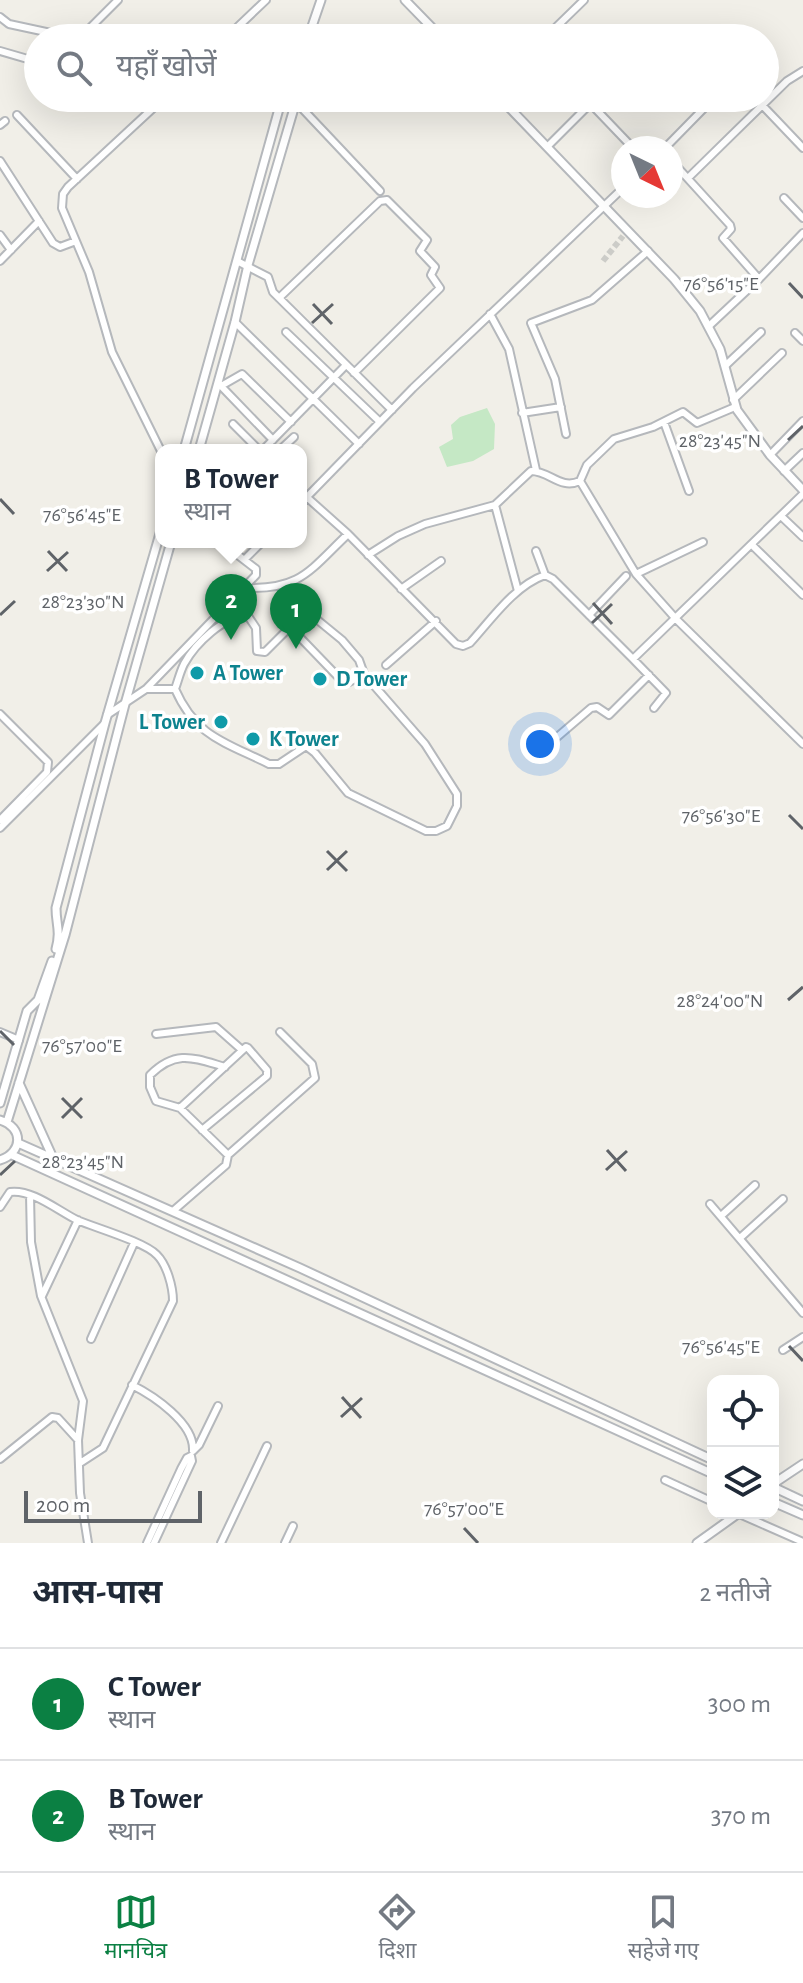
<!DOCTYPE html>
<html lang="hi">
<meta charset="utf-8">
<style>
body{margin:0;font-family:"Alegreya Sans","Noto Sans Devanagari",sans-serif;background:#f2f2f3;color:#1f2937}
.controls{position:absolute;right:24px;bottom:24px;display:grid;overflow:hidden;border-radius:16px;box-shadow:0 8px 32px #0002}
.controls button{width:72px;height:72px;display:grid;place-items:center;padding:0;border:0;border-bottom:2px solid #e0e1e3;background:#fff;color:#1f2937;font:40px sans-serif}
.compass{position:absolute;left:611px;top:136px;width:72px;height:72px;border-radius:50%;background:#fff;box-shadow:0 8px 32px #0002;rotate:137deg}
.scale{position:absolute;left:24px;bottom:20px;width:178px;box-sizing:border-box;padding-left:8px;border:4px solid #5f6368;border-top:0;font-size:22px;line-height:28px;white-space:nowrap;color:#5f6368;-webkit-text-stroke:6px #fff;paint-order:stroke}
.you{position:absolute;left:540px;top:744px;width:28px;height:28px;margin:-20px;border:6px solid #fff;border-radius:50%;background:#1a73e8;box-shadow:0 0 0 12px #1a73e833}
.badge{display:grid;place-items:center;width:52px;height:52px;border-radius:50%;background:#0b8043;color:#fff;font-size:26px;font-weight:700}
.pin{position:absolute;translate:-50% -66px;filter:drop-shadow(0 2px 4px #0008)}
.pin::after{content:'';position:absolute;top:42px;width:28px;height:24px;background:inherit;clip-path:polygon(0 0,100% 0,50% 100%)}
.popup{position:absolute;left:155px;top:444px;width:152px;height:104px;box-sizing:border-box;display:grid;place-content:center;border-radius:16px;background:#fff;filter:drop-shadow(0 2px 6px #0005);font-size:26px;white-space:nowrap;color:#747a83}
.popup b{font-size:30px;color:#1f2937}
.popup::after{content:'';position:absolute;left:50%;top:100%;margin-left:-16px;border:16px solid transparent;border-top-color:#fff}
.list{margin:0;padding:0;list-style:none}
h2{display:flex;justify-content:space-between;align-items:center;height:104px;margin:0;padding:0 32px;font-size:34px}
h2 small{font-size:26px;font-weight:400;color:#747a83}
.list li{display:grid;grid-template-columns:52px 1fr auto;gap:24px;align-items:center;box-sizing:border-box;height:112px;padding:0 32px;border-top:2px solid #e0e1e3}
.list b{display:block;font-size:30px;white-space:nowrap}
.list p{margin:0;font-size:26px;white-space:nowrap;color:#747a83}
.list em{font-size:26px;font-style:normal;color:#747a83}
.icon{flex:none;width:44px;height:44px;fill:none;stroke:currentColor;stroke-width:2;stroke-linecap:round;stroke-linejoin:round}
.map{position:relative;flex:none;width:803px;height:1543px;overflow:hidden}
.search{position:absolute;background:#fff;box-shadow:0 8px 32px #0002;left:24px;right:24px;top:24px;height:88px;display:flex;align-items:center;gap:20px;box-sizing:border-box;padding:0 28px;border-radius:44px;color:#747a83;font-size:30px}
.sheet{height:328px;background:#fff}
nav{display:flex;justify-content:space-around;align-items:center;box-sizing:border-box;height:112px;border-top:2px solid #e0e1e3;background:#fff;font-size:22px;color:#747a83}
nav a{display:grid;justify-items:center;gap:4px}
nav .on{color:#0b8043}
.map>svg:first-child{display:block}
</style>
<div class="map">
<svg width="803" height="1543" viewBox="0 0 803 1543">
<rect width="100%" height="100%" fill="#f1efe8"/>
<!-- green -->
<path fill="#c5e8c5" d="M487,408L495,424L494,449L473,461L447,467L439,447L453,439L451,425L460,417Z"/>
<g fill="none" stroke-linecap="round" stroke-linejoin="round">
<!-- minor-tunnel -->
<path stroke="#ccccc8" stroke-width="6" stroke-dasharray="6 3" stroke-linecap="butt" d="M603,261L623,236"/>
<!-- minor casing -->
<g stroke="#b5b8bc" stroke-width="10">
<path id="minor" d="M0,17L9,24L74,38
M80,38L118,0
M226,38L266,0
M545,38L584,0
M0,51L38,62
M119,98L151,110
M296,102L380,191
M589,102L633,148
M762,105L803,148
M17,115L77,179
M0,125L5,121
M548,146L586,108
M665,148L714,98
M671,160L730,225L731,229L723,238L759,279
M0,161L53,243L60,247L76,241
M688,178L787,81L803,71
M784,198L803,218
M0,235L11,250
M0,261L39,221
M237,261L268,277L273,292L392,410
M279,298L380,201L387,200L427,240L420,251L435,267L431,275L440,288L354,373
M490,314L509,349L536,470
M235,322L359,444
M710,325L759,279L803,233
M286,332L380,422
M795,333L803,341
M725,366L761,332
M220,385L273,440
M221,386L242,374L291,422
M733,400L782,353
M735,407L697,423L683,412L653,427L614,439L587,465L580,481L636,574L676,619L803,744
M522,413L561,407
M664,422L689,491
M233,424L259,450
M566,434L555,379L531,323L592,300L648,251
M263,450L346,365
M280,450L294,437
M161,451L112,352L89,272L62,208L63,194L68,187L164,98
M770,455L803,421
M784,471L803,453
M301,503L413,388L623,188
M495,505L518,591
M781,516L803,537
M348,534L456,644L463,646L470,643C491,620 514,586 545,575L553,579L633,659L803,494
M752,545L803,595
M536,551L545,575
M368,555L398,536L425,524L495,505L531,471C550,471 560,490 580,481
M245,559L262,542
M636,574L703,542
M243,588C301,590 309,571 348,534L301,492
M401,589L441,561
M309,613L342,640L359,660L364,674L425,744L457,794V806L447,826L436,831H426L348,793L315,753L306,746L279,764H269C225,742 196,737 175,689C178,681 180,672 184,664C195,644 224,615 248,616L256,628L257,651L265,652L290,627Z
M589,615L626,576
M290,627L343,682H349L364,674
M633,659L666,693L654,708
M386,665L436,621
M147,689H175
M0,714L48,762L47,772L0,820
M107,715L146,689L256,575V569L221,542
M556,738L591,708L597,707L609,715L649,675
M0,828L105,723
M0,1032L19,1040
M156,1034L216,1027L242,1050
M180,1108L246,1047L248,1048L267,1070V1076L202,1130
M228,1155L315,1078L312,1064L280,1032
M30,1195L31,1242L41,1296L83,1401L78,1440L80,1493L88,1543
M710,1204L803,1313
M0,1207L10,1192C32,1189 57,1210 77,1220C96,1228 145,1242 157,1255C167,1265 173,1287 173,1301L103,1448L80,1463
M173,1211L226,1165L228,1155L180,1108L156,1101L150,1087V1075C176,1049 194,1058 225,1067
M721,1216L755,1185
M740,1238L783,1199
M42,1296L78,1220
M91,1339L134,1243
M783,1350L803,1337
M132,1385C154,1396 194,1423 193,1450
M193,1451L199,1445L218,1406
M0,1459L52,1417L58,1418L78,1440
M665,1480L713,1502
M737,1513L803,1542
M147,1543L181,1469L187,1458L191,1456L192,1461L154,1543
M221,1543L267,1446
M285,1543L293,1526"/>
</g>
<!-- tertiary casing -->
<g stroke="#b5b8bc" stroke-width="11">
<path id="tertiary" d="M405,0L442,38
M308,38L321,0
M500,98L674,279L700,311L720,349L737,410L770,455L803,490
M184,450L282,98
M199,450L235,322L248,265L297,98
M56,949C61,930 56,925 56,908L105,723L161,530
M19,1083L53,1158
M0,1103L27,1011L38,1000L52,961
M0,1120C24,1127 23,1153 0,1160
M7,1122L65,935L125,704L171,542
M18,1143L300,1268L713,1460
M12,1155L713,1474
M773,1484L803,1464
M773,1487L803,1501
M773,1502L803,1515
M697,1543L739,1513"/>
</g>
<!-- minor -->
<use href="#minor" stroke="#fff" stroke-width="6"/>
<!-- tertiary -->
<use href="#tertiary" stroke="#fff" stroke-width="7"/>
</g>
<!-- ticks -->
<path fill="none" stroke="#5f6368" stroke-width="3" d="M789,283L803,298M313,304L332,324M312,323L333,304M788,440L803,426M0,499L14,514M48,551L67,571M47,571L68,552M593,603L612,624M0,615L15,601M592,623L612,604M789,815L803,829M327,851L347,871M327,870L347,851M788,1000L803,987M0,1031L14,1045M62,1098L82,1118M62,1118L82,1098M607,1150L626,1171M606,1170L627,1151M0,1175L15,1161M789,1346L803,1361M342,1397L361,1418M341,1417L362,1398M464,1528L478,1543"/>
<!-- markers -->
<g fill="#0f9aa8" stroke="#fff" stroke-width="3">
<circle cx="197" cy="673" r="8"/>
<circle cx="320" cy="679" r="8"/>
<circle cx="221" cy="722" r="8"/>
<circle cx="253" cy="739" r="8"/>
</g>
<g text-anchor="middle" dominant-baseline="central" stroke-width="7" stroke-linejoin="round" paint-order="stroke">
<!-- culture labels -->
<g font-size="22" font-weight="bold" fill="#0d838f" stroke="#fff" text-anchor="start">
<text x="213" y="673">A Tower</text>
<text x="336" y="679">D Tower</text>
<text x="205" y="722" text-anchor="end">L Tower</text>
<text x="269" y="739">K Tower</text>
</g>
</g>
<g font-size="20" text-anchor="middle" fill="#5f6368" stroke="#fff" stroke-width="7" stroke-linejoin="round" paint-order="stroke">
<text x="721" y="290">76°56'15"E</text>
<text x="720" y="447">28°23'45"N</text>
<text x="82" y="521">76°56'45"E</text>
<text x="83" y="608">28°23'30"N</text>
<text x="721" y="822">76°56'30"E</text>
<text x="720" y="1007">28°24'00"N</text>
<text x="82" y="1052">76°57'00"E</text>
<text x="83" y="1168">28°23'45"N</text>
<text x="721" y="1353">76°56'45"E</text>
<text x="464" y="1515">76°57'00"E</text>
</g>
</svg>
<div class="controls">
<button><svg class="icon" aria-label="locate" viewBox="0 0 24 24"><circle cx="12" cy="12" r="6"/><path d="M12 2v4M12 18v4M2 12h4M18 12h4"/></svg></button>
<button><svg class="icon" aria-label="layers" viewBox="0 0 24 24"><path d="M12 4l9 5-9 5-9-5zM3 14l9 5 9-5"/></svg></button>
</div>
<svg class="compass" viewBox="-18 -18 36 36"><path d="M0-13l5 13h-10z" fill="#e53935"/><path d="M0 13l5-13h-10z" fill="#747a83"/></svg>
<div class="scale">200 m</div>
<div class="you"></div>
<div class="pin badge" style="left:296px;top:649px">1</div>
<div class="pin badge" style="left:231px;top:640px">2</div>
<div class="popup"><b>B Tower</b>स्थान</div>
<div class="search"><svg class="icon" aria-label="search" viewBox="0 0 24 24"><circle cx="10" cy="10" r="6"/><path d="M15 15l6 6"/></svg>यहाँ खोजें</div>
</div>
<section class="sheet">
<h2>आस-पास<small>2 नतीजे</small></h2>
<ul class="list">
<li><span class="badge">1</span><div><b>C Tower</b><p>स्थान</p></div><em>300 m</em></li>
<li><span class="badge">2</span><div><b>B Tower</b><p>स्थान</p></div><em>370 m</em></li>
</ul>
</section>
<nav>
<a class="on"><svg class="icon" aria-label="map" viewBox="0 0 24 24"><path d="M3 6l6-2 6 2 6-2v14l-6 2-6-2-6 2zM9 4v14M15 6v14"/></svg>मानचित्र</a>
<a><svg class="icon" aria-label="directions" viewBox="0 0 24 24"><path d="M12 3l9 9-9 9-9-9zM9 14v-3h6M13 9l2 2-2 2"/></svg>दिशा</a>
<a><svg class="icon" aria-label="saved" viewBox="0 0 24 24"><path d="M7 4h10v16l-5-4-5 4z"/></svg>सहेजे गए</a>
</nav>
